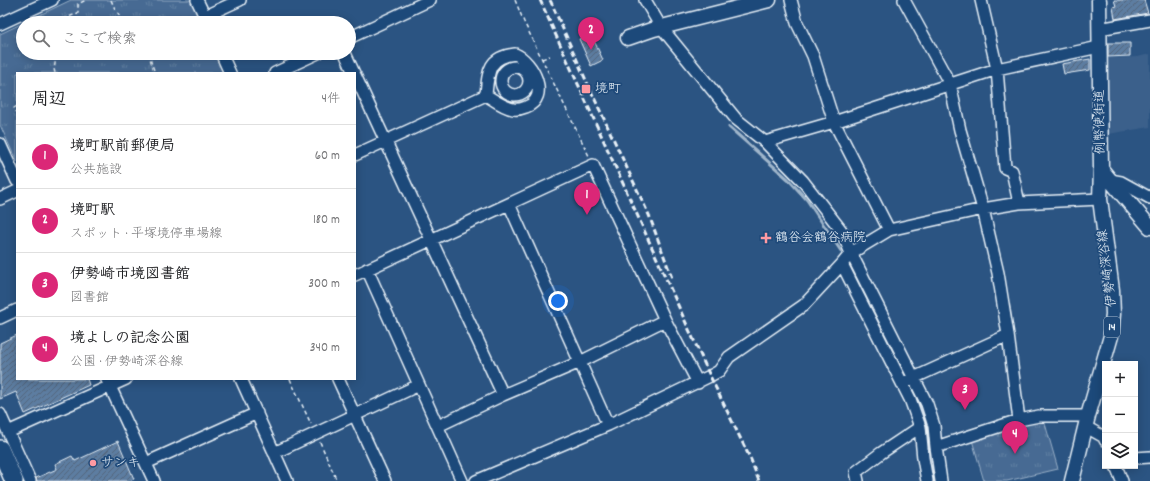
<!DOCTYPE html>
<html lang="ja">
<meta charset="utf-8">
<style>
body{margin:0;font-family:Dekko,"Klee One",sans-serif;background:#f2f2f2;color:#202124}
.controls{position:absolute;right:12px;bottom:12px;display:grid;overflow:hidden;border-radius:0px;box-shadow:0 2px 10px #0003}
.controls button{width:36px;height:36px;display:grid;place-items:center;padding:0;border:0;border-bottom:1px solid #e0e0e0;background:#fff;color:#202124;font:20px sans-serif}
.you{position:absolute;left:558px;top:301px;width:14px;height:14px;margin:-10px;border:3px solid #fff;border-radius:50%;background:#1a73e8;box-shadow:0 0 0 6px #1a73e833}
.badge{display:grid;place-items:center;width:26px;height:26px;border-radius:50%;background:#db2777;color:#fff;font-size:13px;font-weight:700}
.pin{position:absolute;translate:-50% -33px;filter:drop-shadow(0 1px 2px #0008)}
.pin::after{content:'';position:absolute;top:21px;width:14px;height:12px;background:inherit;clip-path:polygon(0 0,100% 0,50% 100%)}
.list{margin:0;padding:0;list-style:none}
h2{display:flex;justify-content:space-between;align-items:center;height:52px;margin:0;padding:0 16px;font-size:17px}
h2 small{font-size:13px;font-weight:400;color:#757577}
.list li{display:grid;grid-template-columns:26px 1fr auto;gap:12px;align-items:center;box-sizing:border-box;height:64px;padding:0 16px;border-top:1px solid #e0e0e0}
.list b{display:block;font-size:15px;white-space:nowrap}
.list p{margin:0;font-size:13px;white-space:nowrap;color:#757577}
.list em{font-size:13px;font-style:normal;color:#757577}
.icon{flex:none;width:22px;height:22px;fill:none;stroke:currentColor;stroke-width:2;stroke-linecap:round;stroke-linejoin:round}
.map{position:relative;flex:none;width:1150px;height:481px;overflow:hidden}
.search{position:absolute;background:#fff;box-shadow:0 2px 10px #0003;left:16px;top:16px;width:340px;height:44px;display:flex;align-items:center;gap:10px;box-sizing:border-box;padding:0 14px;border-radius:22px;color:#757577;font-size:15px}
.panel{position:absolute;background:#fff;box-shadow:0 2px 10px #0003;left:16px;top:72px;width:340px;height:308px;border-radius:0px}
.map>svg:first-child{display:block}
</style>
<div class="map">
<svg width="1150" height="481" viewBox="0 0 1150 481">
<defs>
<pattern id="park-tufts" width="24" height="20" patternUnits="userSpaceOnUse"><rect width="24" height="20" fill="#476b93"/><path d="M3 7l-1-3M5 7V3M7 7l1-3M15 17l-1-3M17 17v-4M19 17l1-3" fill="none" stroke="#6281a3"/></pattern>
<pattern id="building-hatch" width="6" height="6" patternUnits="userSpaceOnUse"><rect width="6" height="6" fill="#5d7da1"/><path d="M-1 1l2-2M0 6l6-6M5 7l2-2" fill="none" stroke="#53657a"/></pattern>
</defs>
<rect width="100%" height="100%" fill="#2b5482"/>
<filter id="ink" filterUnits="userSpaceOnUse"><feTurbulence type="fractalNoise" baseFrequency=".025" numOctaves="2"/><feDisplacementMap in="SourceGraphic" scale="8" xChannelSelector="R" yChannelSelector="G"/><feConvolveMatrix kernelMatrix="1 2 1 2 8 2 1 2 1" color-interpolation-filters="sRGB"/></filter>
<g filter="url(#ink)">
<!-- built -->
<path fill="#3a608b" d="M1150,54V127L1108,134L1106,58L1138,57Z"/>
<!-- park -->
<path fill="url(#park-tufts)" stroke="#98aec6" d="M71,0H191L202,23H23V53H216L225,73H17V162L0,125V34Z
M1044,420L1058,469L1007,481H984L972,440L1025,422Z"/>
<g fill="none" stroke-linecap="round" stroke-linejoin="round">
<!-- stream -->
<path stroke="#a0b6cb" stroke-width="3" d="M729,127L788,179L807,200L845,257
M848,262L907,378
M910,383L924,413L929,439V462L934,481"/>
</g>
<!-- building -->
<path fill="url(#building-hatch)" stroke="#e8f1f8" d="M1114,0H1144L1148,13L1115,19L1113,7L1116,6Z
M591,34L603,60L591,66L579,39Z
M1108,43H1130V56L1108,57Z
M1090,59V70L1064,74L1062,64Z
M17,335V379H87L89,385L25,414L16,392L0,399V343Z
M118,441L134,479L129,481H37L36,478L57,469L55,464L72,456L75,461Z"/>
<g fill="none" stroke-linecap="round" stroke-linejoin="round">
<!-- minor casing -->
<g stroke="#e8f1f8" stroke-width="14">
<path id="minor" d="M197,0L208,23
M645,0L661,27L736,119L765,142L803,181L841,230L851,253L927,404L934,426L936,447L941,481
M791,0L797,23L813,56L834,122L889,230
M904,0L950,84L960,130L983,209L998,273L1008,335L1019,420
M981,0L997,69L1005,168L1012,171L1019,203
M205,16L240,0
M0,24L52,0
M1099,29L1150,20
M349,38L430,0
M221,53L230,73
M345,53L354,73
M515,54C533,61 551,98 526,107C521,109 518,110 513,109C503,107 494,100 486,95C488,72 488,57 515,54Z
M501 81a14 14 0 1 1 28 0a14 14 0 1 1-28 0Z
M275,73L318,53
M355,75L503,395
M765,142L834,122L997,69L1099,47
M0,144L17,181
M355,155L486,95
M1110,180L1121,182L1150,198
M0,199L17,191
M509,204L608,425
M842,264L910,399L920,427L923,458L927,481
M367,269L462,481
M355,275L593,165L665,320L698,383
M0,318L17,310
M241,379L287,481
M338,379L385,481
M107,380L154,481
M907,381L1008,335
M0,414L30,481
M438,426L503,395L580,362L665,320
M1086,427L1104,437L1105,440
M8,432L126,379
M936,447L1019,420L1039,416H1088
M274,453L419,385
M1135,458L1150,457
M146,463L257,413
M1116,466L1122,481
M476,481L608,425L710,376L719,371L729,357L804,305L842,264L851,253L889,230L983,209L1019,203L1100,199
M858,481L856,472L881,453L920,427"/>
</g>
<!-- major casing -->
<g stroke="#e8f1f8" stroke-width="17">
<path id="major" d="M628,38L654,29L769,0
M1101,169L1110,180L1150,227
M1072,481L1088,416L1111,336L1113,314L1112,290L1100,199L1101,169L1099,0"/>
</g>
<!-- highway casing -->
<g stroke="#e8f1f8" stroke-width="20">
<path id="highway" d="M0,449L14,481"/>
</g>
<!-- path -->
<path stroke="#e8f1f8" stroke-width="1.5" stroke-dasharray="4 3" stroke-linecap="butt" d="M111,0L115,9L125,23
M515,0L524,22L589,156
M58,23L59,21L78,13V4L86,0
M148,53L155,73
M542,59L550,56
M55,73L54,69L57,53
M17,106L14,108L17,113
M290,379L311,424
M320,442L337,481"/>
<!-- minor -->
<use href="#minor" stroke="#1f4a7a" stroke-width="11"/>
<!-- major -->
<use href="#major" stroke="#1f4a7a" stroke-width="14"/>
<!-- highway -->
<use href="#highway" stroke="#1f4a7a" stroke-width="17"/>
<!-- rail -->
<path stroke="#e8f1f8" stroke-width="3" stroke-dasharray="6 3" stroke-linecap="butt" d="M540,0L710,376L751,460L759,481
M550,0L589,87L649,215L672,278"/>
</g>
</g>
<!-- markers -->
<g fill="#ff9aa2" stroke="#1f4a7a" stroke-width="1.5">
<rect x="581" y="84" width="10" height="10" rx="2"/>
<path d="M764 232h4v4h4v4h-4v4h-4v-4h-4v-4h4z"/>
<circle cx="93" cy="463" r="4"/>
</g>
<g text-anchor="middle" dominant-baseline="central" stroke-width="3.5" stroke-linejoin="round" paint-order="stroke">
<!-- shield labels -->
<rect fill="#1f4a7a" stroke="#acbfd2" stroke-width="1" x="1104" y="317" width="16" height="20" rx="3"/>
<g font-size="12" font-weight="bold" fill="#e8f1f8">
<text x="1112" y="327">14</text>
</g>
<!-- poi labels -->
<g font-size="13" fill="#e8f1f8" stroke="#1f4a7a" text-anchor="start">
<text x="595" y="89">境町</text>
<text x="775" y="238">鶴谷会鶴谷病院</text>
<text x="101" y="463">サンキ</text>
</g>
<!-- street labels -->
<g font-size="13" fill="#e8f1f8" stroke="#1f4a7a">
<text transform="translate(1101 122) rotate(-91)">例幣使街道</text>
<text transform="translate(1108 268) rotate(-97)">伊勢崎深谷線</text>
</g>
</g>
</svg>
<div class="controls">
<button>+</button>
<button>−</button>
<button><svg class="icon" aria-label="layers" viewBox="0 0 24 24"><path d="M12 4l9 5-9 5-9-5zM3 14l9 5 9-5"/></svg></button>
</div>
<div class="you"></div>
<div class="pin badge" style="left:587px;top:215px">1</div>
<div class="pin badge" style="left:591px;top:50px">2</div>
<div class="pin badge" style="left:965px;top:410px">3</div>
<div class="pin badge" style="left:1015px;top:454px">4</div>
<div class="search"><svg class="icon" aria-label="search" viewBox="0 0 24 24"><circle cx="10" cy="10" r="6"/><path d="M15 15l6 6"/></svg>ここで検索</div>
<section class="panel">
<h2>周辺<small>4件</small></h2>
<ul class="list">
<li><span class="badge">1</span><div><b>境町駅前郵便局</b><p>公共施設</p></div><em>60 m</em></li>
<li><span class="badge">2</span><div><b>境町駅</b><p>スポット · 平塚境停車場線</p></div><em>180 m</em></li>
<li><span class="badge">3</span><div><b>伊勢崎市境図書館</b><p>図書館</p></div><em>300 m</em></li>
<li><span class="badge">4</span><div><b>境よしの記念公園</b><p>公園 · 伊勢崎深谷線</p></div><em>340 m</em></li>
</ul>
</section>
</div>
